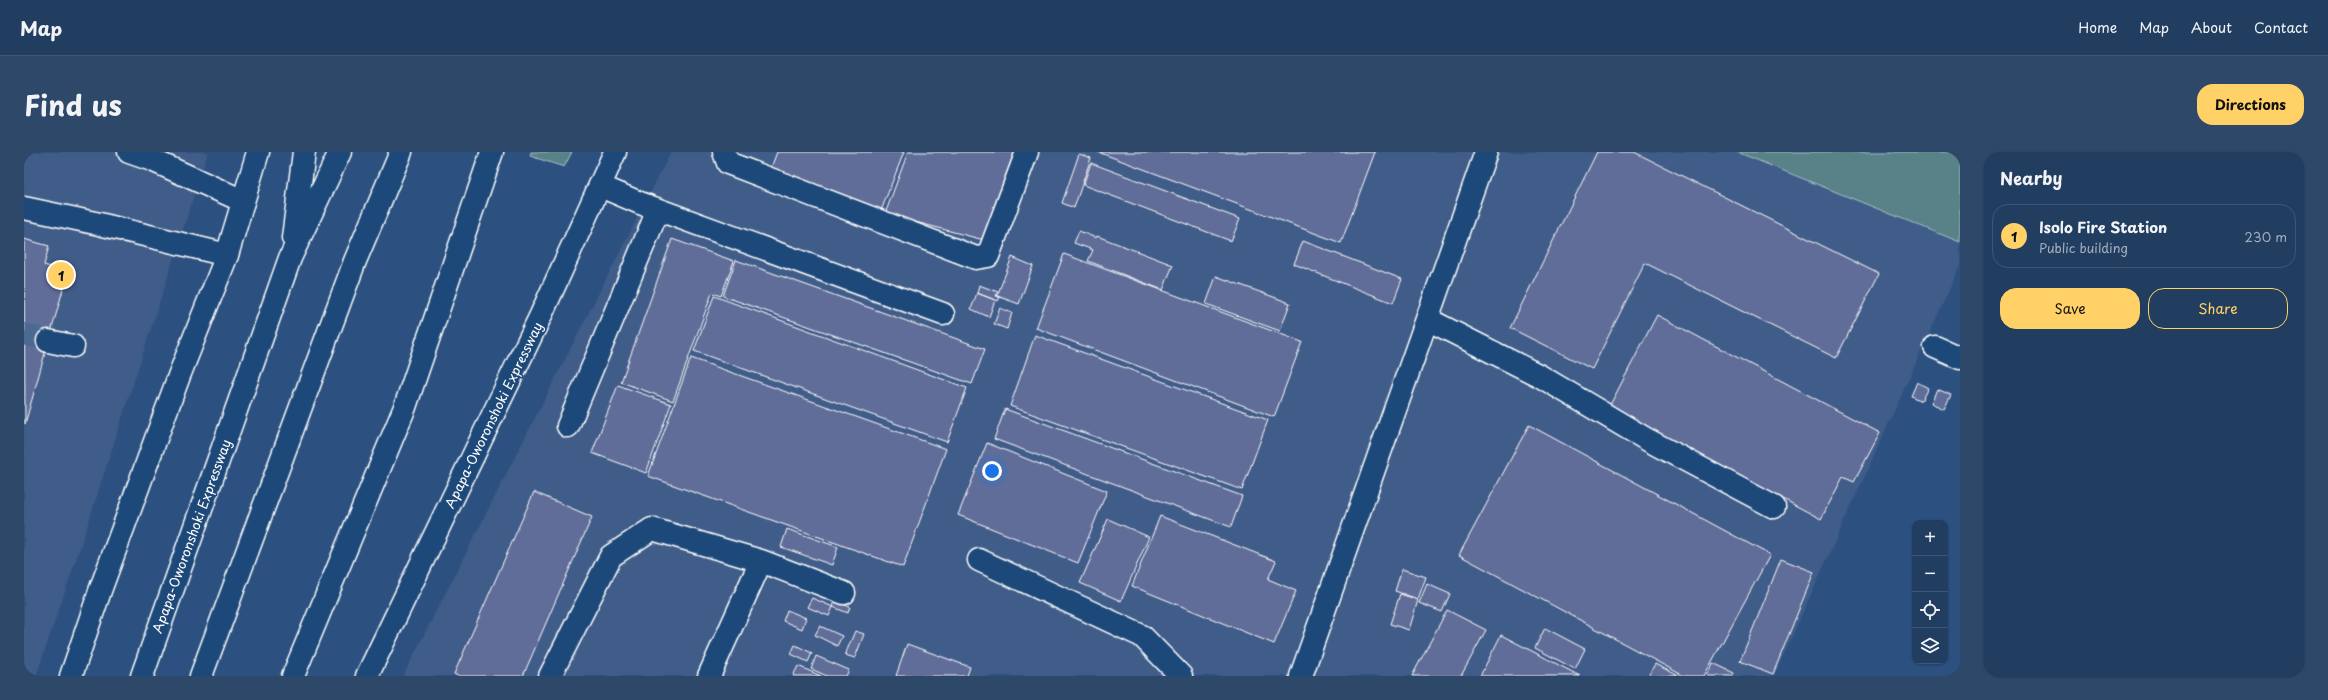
<!DOCTYPE html>
<meta charset="utf-8">
<style>
body{margin:0;font-family:"Playpen Sans",sans-serif;background:#2d4869;color:#f1f3f6}
.controls{position:absolute;right:12px;bottom:12px;display:grid;overflow:hidden;border-radius:8px;box-shadow:0 1px 3px #0004}
.controls button{width:36px;height:36px;display:grid;place-items:center;padding:0;border:0;border-bottom:1px solid #3e5675;background:#213d60;color:#f1f3f6;font:20px sans-serif}
.you{position:absolute;left:968px;top:319px;width:14px;height:14px;margin:-10px;border:3px solid #fff;border-radius:50%;background:#1a73e8;box-shadow:0 0 0 6px #1a73e833}
.badge{display:grid;place-items:center;width:26px;height:26px;border-radius:50%;background:#ffd166;color:#111;font-size:13px;font-weight:700}
.pin{position:absolute;translate:-50% -50%;border:2px solid #fff;box-shadow:0 1px 4px #0006}
.list{margin:0;padding:0;list-style:none}
h2{display:flex;justify-content:space-between;align-items:center;height:52px;margin:0;padding:0 16px;font-size:17px}
h2 small{font-size:13px;font-weight:400;color:#a2aebd}
.list li{display:grid;grid-template-columns:26px 1fr auto;gap:12px;align-items:center;box-sizing:border-box;height:64px;margin:0 8px 8px;padding:0 8px;border:1px solid #3e5675;border-radius:16px}
.list b{display:block;font-size:15px;white-space:nowrap}
.list p{margin:0;font-size:13px;white-space:nowrap;color:#a2aebd}
.list em{font-size:13px;font-style:normal;color:#a2aebd}
.actions{display:flex;gap:8px;padding:12px 16px}
.actions a{flex:1;padding:9px 0;border:1px solid #ffd166;border-radius:16px;text-align:center;font-size:14px;color:#ffd166}
.actions .main{background:#ffd166;color:#111}
.icon{flex:none;width:22px;height:22px;fill:none;stroke:currentColor;stroke-width:2;stroke-linecap:round;stroke-linejoin:round}
.map{position:relative;flex:none;width:1936px;height:524px;overflow:hidden;border-radius:16px}
header{display:flex;align-items:center;gap:24px;box-sizing:border-box;height:56px;padding:0 20px;background:#213d60;border-bottom:1px solid #3e5675}
header strong{font-size:19px}
nav{display:flex;gap:22px;margin-inline-start:auto;font-size:14px}
.intro{display:flex;align-items:center;justify-content:space-between;box-sizing:border-box;height:96px;padding:0 24px}
h1{margin:0;font-size:28px}
.button{padding:10px 18px;border-radius:16px;background:#ffd166;color:#111;font-size:14px;font-weight:700}
main{display:flex;gap:24px;padding:0 24px}
aside{flex:1;background:#213d60;border-radius:16px;box-shadow:0 1px 3px #0004}
.map>svg:first-child{display:block}
</style>
<header>
<strong>Map</strong>
<nav><a>Home</a><a>Map</a><a>About</a><a>Contact</a></nav>
</header>
<div class="intro"><h1>Find us</h1><a class="button">Directions</a></div>
<main>
<div class="map">
<svg width="1936" height="524" viewBox="0 0 1936 524">
<rect width="100%" height="100%" fill="#2c5180"/>
<filter id="ink" filterUnits="userSpaceOnUse"><feTurbulence type="fractalNoise" baseFrequency=".025" numOctaves="2"/><feDisplacementMap in="SourceGraphic" scale="8" xChannelSelector="R" yChannelSelector="G"/><feConvolveMatrix kernelMatrix="1 2 1 2 8 2 1 2 1" color-interpolation-filters="sRGB"/></filter>
<g filter="url(#ink)">
<!-- built -->
<path fill="#405c89" d="M0,0H184L57,393L12,524H0Z
M647,0H1713L1936,90V114L1750,524H379Z"/>
<!-- green -->
<path fill="#588188" stroke="#acc0c4" d="M507,0H548L540,15L506,4Z
M1713,0H1936V90Z"/>
<!-- building -->
<path fill="#606d98" stroke="#fff" d="M753,0H880L855,64L745,21Z
M884,0H995L960,88L861,62Z
M1074,0H1351L1317,91Z
M1573,0H1610L1855,122L1812,206L1621,111L1568,217L1486,176Z
M1055,2L1067,6L1050,56L1038,51Z
M1067,11L1216,67L1207,89L1059,33Z
M1055,79L1072,86L1073,84L1149,113L1139,138L1064,109L1069,98L1050,91Z
M0,87L25,94L20,113L44,120L1,272Z
M648,87L710,109L697,144L688,141L649,249L597,230Z
M1279,89L1378,127L1369,151L1270,112Z
M1040,102L1278,190L1250,265L1012,176Z
M988,105L1009,114L995,152L973,144Z
M712,108L961,197L948,232L699,144Z
M1192,124L1266,151L1256,179L1182,152Z
M955,133L974,140L972,144L976,145L974,149L953,141Z
M953,141L971,148L965,165L947,157Z
M690,144L943,236L923,290L670,199Z
M976,156L988,161L983,177L970,172Z
M1633,163L1856,281L1830,330L1819,325L1797,367L1585,255Z
M1011,183L1244,268L1218,338L986,254Z
M667,206L922,297L879,415L624,324Z
M1893,230L1904,236L1897,249L1887,244Z
M594,233L647,252L622,321L568,301Z
M1913,237L1927,243L1920,257L1907,251Z
M981,257L1218,344L1207,375L970,287Z
M1505,273L1746,403L1680,524H1660L1435,403Z
M963,291L1083,339L1054,411L934,363Z
M510,340L568,365L499,524H434L430,522Z
M1136,364L1252,409L1244,427L1272,439L1250,492L1108,434Z
M1084,367L1125,385L1097,449L1056,431Z
M763,377L814,395L808,413L757,395Z
M1757,407L1790,420L1749,522L1716,509Z
M1378,417L1402,425L1394,447L1371,439Z
M1403,432L1426,442L1418,460L1395,451Z
M1376,442L1394,448L1385,478L1366,472Z
M788,446L809,455L805,464L783,455Z
M811,449L826,455L824,461L809,455Z
M763,458L782,466L778,477L759,469Z
M1423,458L1462,478L1437,524H1388Z
M796,474L818,484L813,494L791,483Z
M1521,476L1561,497L1551,517L1511,496Z
M831,479L840,482L831,506L821,503Z
M1477,483L1556,524H1456Z
M883,492L946,515L943,524H872Z
M771,493L788,501L784,510L767,502Z
M792,504L825,518L822,524H803L787,517Z
M1689,511L1710,521L1708,524H1683Z
M1631,512L1655,524H1624Z
M774,514L797,524H769Z"/>
<g fill="none" stroke-linecap="round" stroke-linejoin="round">
<!-- minor-tunnel -->
<path stroke="#4c6b93" stroke-width="22" stroke-dasharray="22 11" stroke-linecap="butt" d="M0,182L24,189"/>
<!-- minor casing -->
<g stroke="#fff" stroke-width="25">
<path id="minor" d="M105,0L128,8L219,49
M700,0L704,11L952,106L964,104L1003,0
M576,34L616,51L919,162
M0,56L71,71L203,103
M1403,167L1516,224L1622,287L1750,355
M24,189L49,194
M1911,195L1936,206
M544,274L634,58
M955,408L1118,484L1157,524
M526,524L587,404L628,377L737,409L820,441
M685,524L737,409
M1277,524L1462,0"/>
</g>
<!-- major casing -->
<g stroke="#fff" stroke-width="25">
<path id="major" d="M47,524L77,436L155,224L203,103L234,0
M343,524L517,163L591,0"/>
</g>
<!-- highway casing -->
<g stroke="#fff" stroke-width="25">
<path id="highway" d="M269,86L280,0
M118,524L266,106L316,0
M177,524L331,109L377,0
M269,524L381,255L468,0"/>
</g>
<!-- minor -->
<use href="#minor" stroke="#1f4a7a" stroke-width="22"/>
<!-- major -->
<use href="#major" stroke="#1f4a7a" stroke-width="22"/>
<!-- highway -->
<use href="#highway" stroke="#1f4a7a" stroke-width="22"/>
</g>
</g>
<g text-anchor="middle" dominant-baseline="central" stroke-width="3" stroke-linejoin="round" paint-order="stroke">
<!-- street labels -->
<g font-size="13" fill="#fff" stroke="#1f4a7a">
<text transform="translate(469 263) rotate(-64)">Apapa-Oworonshoki Expressway</text>
<text transform="translate(167 384) rotate(-70)">Apapa-Oworonshoki Expressway</text>
</g>
</g>
</svg>
<div class="controls">
<button>+</button>
<button>−</button>
<button><svg class="icon" aria-label="locate" viewBox="0 0 24 24"><circle cx="12" cy="12" r="6"/><path d="M12 2v4M12 18v4M2 12h4M18 12h4"/></svg></button>
<button><svg class="icon" aria-label="layers" viewBox="0 0 24 24"><path d="M12 4l9 5-9 5-9-5zM3 14l9 5 9-5"/></svg></button>
</div>
<div class="you"></div>
<div class="pin badge" style="left:37px;top:123px">1</div>
</div>
<aside>
<h2>Nearby<small></small></h2>
<ul class="list">
<li><span class="badge">1</span><div><b>Isolo Fire Station</b><p>Public building</p></div><em>230 m</em></li>
</ul>
<div class="actions"><a class="main">Save</a><a>Share</a></div>
</aside>
</main>
